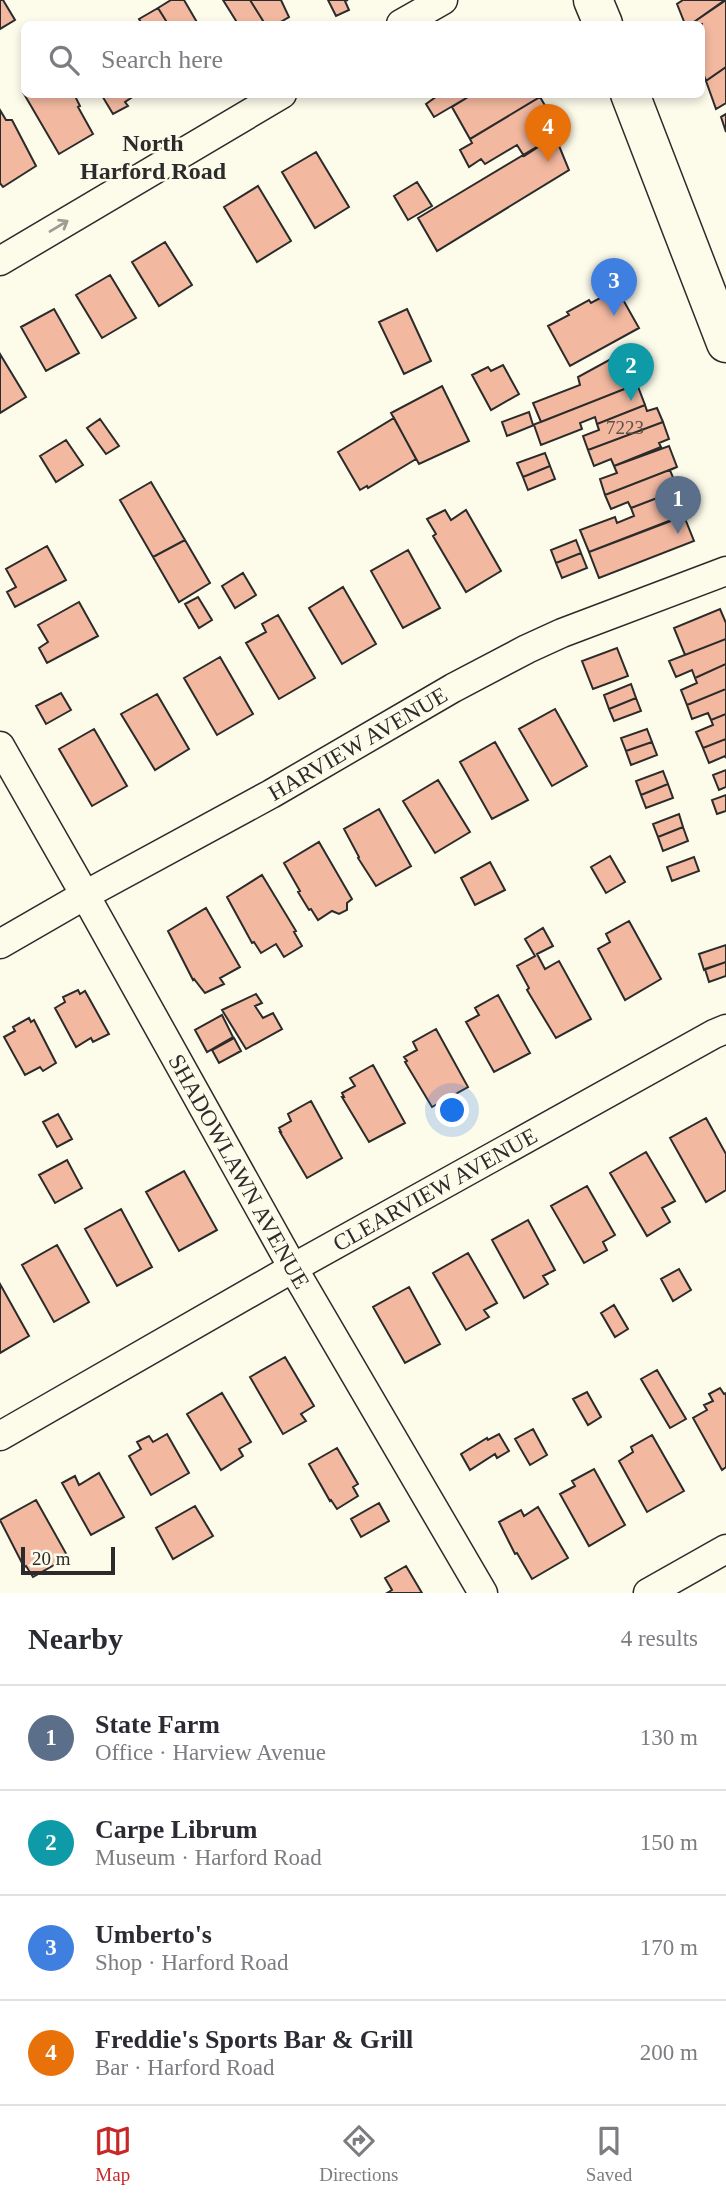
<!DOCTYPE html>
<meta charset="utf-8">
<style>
body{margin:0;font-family:Georgia,serif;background:#f2f2f3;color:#2b2b33}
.scale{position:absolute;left:21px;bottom:18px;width:94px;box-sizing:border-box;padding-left:7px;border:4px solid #2b2b2b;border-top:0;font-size:19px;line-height:24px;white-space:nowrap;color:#2b2b2b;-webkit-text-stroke:5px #fdfbea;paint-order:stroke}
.you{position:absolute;left:453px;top:1111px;width:24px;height:24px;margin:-18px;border:5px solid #fff;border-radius:50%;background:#1a73e8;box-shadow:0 0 0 10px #1a73e833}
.badge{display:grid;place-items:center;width:46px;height:46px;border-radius:50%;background:#c62828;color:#fff;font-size:23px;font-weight:700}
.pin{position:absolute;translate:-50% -58px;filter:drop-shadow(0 2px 4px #0008)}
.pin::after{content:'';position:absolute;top:37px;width:24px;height:21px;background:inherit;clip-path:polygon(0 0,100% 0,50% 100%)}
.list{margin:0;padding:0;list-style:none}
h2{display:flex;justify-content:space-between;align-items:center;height:91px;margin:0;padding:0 28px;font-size:30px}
h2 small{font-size:23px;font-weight:400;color:#7c7c81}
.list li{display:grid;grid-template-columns:46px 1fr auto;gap:21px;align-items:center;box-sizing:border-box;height:105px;padding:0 28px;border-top:2px solid #e1e1e2}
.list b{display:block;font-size:26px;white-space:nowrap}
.list p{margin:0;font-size:23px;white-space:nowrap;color:#7c7c81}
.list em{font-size:23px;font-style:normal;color:#7c7c81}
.icon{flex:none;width:38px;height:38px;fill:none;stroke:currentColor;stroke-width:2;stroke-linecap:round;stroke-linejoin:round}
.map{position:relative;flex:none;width:726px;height:1593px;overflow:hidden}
.search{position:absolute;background:#fff;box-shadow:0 4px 10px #0003;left:21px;right:21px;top:21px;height:77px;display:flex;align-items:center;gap:18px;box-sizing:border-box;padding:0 24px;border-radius:10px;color:#7c7c81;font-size:26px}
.sheet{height:511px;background:#fff}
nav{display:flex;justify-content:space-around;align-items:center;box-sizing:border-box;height:98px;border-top:2px solid #e1e1e2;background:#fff;font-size:19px;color:#7c7c81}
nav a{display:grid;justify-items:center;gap:4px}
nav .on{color:#c62828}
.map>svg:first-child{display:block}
</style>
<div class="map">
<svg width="726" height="1593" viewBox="0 0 726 1593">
<rect width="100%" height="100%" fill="#fdfbea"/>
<!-- building -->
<path fill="#f2b8a0" stroke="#2b2b2b" stroke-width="2" d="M0,0H3L15,20L0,29Z
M171,0H184L198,24H168L158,8Z
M223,0H250L265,24H238Z
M250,0H281L289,17L277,24H265Z
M328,0H348L345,1L349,10L336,16Z
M683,0H725L691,24H685L677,4Z
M726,0V67L706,81L702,70V24H691Z
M158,8L168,24H142L139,19Z
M726,67V103L716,109L706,81Z
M24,94H74L80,106L78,107L93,134L59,154Z
M101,94H137L125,102L128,106L113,114Z
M440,94H473L434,117L426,104Z
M473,94H538L540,97L470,139L452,107Z
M540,97L557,126L552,129L555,136L524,156L517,145L485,164L481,159L469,167L460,150L472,143L470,139Z
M0,110L6,120H12L36,166L3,187L0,183Z
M726,114V132L721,117Z
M555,136L569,170L437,251L418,218Z
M316,152L349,207L315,228L282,172Z
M417,182L432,206L408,220L394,196Z
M258,186L291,241L257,262L224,207Z
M165,242L192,285L159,306L132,262Z
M110,275L136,318L102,338L76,295Z
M617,289L639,328L570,366L548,326L569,315L567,312L589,300L591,303Z
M54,309L79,353L46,371L21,327Z
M407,309L431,361L404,374L379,322Z
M622,353L633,384H637L541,422L533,403L580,385L578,377Z
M0,354L26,397L0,413Z
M503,365L519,394L491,410L472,375L488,367L491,371Z
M637,384L645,405L597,424L595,417L580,423L582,429L541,445L534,425L507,436L502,422L529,412L533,425Z
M442,386L469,441L419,464L391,413Z
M645,405L647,411L657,408L663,422L588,450L583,436L599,430L597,424Z
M394,418L416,459L368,488L367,486L360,490L338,452Z
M100,419L119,446L106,454L87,428Z
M663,422L669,439L659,443L661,447L614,466L611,459L594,466L588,450Z
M66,440L83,465L56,482L40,456Z
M669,446L677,467L605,495L600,479L617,473L614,466Z
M545,453L550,466L523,477L517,463Z
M550,466L555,479L528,490L523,477Z
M677,467L670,470L678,490L631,508L628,502L611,509L605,495Z
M151,482L185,540L153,557L120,500Z
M678,490L687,514L589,552L580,530L615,517L617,523L634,516L631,508Z
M445,510L451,520L466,510L501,571L466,592L433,536L436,534L427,519Z
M684,516L694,541L599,578L589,552Z
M185,540L210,583L179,602L153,557Z
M576,540L581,553L556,563L551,550Z
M47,546L66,580L15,607L7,592L16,587L6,569Z
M408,550L440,608L403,628L371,571Z
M581,553L587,568L562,578L556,563Z
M243,573L256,595L235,608L222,586Z
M343,587L376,644L342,664L309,608Z
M198,597L212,620L199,628L185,604Z
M79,602L98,636L47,663L39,648L48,642L38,625Z
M720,609L726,623V639L685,655L674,628Z
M278,615L315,678L279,699L246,643L266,632L262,624Z
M726,639V664L695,678L692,670L676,677L669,661Z
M617,648L628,676L593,689L582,661Z
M220,657L253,714L217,735L184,678Z
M726,664V689L687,705L681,690L697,683L695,678Z
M631,684L636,698L609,709L604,695Z
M726,689V714L711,720L708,713L692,719L687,705Z
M61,693L71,710L46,724L36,706Z
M157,694L189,749L155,770L121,714Z
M636,698L641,711L614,721L609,709Z
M555,709L587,766L552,786L519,729Z
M726,714V739L703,748L696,732L713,725L711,720Z
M94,729L127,786L92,806L59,749Z
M647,729L652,742L626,751L621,738Z
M726,739V758L725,756L709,763L703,748Z
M495,742L528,800L492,819L460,762Z
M652,742L657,755L631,765L626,751Z
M726,770V787L719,790L713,775Z
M663,771L668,784L641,795L636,781Z
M438,780L470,832L435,853L403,801Z
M668,784L673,798L646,808L641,795Z
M726,795V811L717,814L712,800Z
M379,809L411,866L376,886L358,858L359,857L344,829Z
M679,814L683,827L658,837L653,824Z
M683,827L688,841L663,851L658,837Z
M319,842L352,899L347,903V910L339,914L332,911L318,920L311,909L309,910L298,892L300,891L284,863Z
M610,856L625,882L606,893L591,867Z
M694,857L699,871L672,881L667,867Z
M490,862L505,890L475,905L461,878Z
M262,875L296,931L294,932L302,946L284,957L276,944L261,953L254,942L252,943L227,897Z
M206,908L240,967L220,978L224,984L205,993L194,979L193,980L168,931Z
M629,921L661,979L625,1000L598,949L610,942L606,934Z
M543,928L553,946L537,954L545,969L559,961L591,1019L556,1038L527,990L529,988L517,966L535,956L525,939Z
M726,945V962L704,970L699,954Z
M726,962V976L709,982L705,969Z
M78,990L80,994L85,991L109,1034L93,1042L91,1038L76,1047L55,1008L65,1002L63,997Z
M256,994L262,1003L255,1006L263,1018L273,1013L282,1029L246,1049L222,1010Z
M498,995L530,1053L494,1072L466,1022L479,1015L475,1008Z
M222,1015L233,1037L207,1052L195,1030Z
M29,1018L31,1022L34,1020L56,1063L43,1071L40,1067L25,1075L4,1037L15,1031L13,1027Z
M436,1029L468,1087L432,1107L405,1062L407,1061L404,1057L417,1050L413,1042Z
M234,1038L241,1051L219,1063L212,1050Z
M373,1065L405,1123L369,1142L342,1097H344L342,1093L355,1086L350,1078Z
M311,1101L342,1158L307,1178L280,1132H281L279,1128L291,1121L288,1114Z
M58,1114L72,1139L57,1147L43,1122Z
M706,1118L726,1154V1190L706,1202L670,1138Z
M646,1152L675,1201L662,1208L670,1222L647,1236L610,1173Z
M67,1160L82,1188L55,1203L39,1175Z
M184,1171L217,1230L179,1251L146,1192Z
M587,1186L615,1235L603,1242L607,1250L584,1263L551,1206Z
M121,1209L152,1267L117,1286L85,1229Z
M528,1220L555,1270L543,1276L548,1284L524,1298L492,1240Z
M57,1245L89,1302L54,1322L22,1265Z
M468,1253L497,1303L484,1310L489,1317L466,1330L433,1273Z
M679,1269L691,1290L673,1301L661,1279Z
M0,1284L29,1336L0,1353Z
M409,1287L440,1344L405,1363L373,1307Z
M614,1305L628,1329L615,1337L601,1313Z
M285,1357L314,1406L301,1414L306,1421L283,1434L250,1377Z
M657,1370L686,1419L670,1428L641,1379Z
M720,1388L724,1394L726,1393V1467L722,1470L693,1418L707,1410L704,1405L713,1401L709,1394Z
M587,1392L601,1417L588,1425L573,1399Z
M222,1393L251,1442L239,1449L243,1456L221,1470L187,1414Z
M533,1429L547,1455L530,1465L515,1439Z
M167,1434L189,1473L151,1495L129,1456L141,1449L137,1442L149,1436L153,1442Z
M499,1434L509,1451L497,1458L495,1454L470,1470L461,1454L487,1438L488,1440Z
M652,1435L684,1491L647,1512L619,1461L633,1452L631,1447Z
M337,1448L358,1484L353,1487L358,1496L337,1509L331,1500L330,1501L309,1464Z
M594,1469L625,1525L589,1546L560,1494L575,1486L572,1481Z
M99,1473L124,1517L91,1535L62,1483L75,1476L79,1485Z
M36,1500L68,1557L33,1577L26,1566L24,1567L0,1520Z
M379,1503L389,1521L361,1537L351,1519Z
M195,1506L213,1536L173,1559L156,1528Z
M538,1507L568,1558L532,1579L517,1553L515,1554L499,1522L521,1510L524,1516Z
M406,1566L422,1593H387L392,1590L385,1578Z"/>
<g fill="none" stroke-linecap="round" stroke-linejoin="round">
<!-- minor casing -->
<g stroke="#2b2b2b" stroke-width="31">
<g id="minor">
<path d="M401,24L443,0"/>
<path d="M0,261L282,94"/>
<path id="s1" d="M0,746L85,895L293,1268L483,1593"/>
<path id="s2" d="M0,944L85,895L271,794L453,688L527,649L562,633L726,571"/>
<path id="s3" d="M0,1436L293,1268L714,1034L726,1029"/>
<path d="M648,1593L726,1549"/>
</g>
</g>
<!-- primary casing -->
<g stroke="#2b2b2b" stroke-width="41">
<path id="primary" d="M593,0L603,24
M630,94L726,343"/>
</g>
<!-- minor -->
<use href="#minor" stroke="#fdfbea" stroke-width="28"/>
<!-- primary -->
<use href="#primary" stroke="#fdfbea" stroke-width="38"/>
</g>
<!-- one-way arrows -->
<defs><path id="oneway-shaft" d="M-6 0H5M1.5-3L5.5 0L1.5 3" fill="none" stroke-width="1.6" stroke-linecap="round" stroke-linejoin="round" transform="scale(1.75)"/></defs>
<use stroke="#9e9d94" href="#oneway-shaft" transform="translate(59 226) rotate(-31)"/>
<g text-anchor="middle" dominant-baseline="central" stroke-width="5" stroke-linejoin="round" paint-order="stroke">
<!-- number labels -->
<g font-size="19" fill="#5d4e48">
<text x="625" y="427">7223</text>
</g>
<!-- street labels -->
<g font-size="23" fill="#2b2b2b" stroke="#fdfbea">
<text stroke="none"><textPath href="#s2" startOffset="410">HARVIEW AVENUE</textPath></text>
<text stroke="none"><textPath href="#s1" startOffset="488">SHADOWLAWN AVENUE</textPath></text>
<text stroke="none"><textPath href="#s3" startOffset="500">CLEARVIEW AVENUE</textPath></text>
</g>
<!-- neighbourhood labels -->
<g font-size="24" font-weight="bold" fill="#2b2b2b" stroke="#fdfbea">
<text x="153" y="143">North<tspan x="153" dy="28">Harford Road</tspan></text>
</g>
</g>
</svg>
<div class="scale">20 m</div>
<div class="you"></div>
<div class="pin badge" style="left:678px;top:534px;background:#5c6f8a">1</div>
<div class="pin badge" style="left:631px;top:401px;background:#0f9aa8">2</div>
<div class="pin badge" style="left:614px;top:316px;background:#3f7fe0">3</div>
<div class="pin badge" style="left:548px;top:162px;background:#e8710a">4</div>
<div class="search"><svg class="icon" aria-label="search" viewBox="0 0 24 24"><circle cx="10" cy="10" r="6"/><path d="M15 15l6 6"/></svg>Search here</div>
</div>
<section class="sheet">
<h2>Nearby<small>4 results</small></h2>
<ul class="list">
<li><span class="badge" style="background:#5c6f8a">1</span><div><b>State Farm</b><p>Office · Harview Avenue</p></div><em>130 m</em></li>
<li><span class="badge" style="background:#0f9aa8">2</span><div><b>Carpe Librum</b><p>Museum · Harford Road</p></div><em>150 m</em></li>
<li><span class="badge" style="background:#3f7fe0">3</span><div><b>Umberto's</b><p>Shop · Harford Road</p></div><em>170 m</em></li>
<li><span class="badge" style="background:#e8710a">4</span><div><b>Freddie's Sports Bar &amp; Grill</b><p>Bar · Harford Road</p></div><em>200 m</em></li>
</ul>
</section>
<nav>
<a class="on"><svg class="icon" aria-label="map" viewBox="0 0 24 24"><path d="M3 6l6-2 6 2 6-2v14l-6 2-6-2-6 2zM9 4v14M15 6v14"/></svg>Map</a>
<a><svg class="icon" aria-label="directions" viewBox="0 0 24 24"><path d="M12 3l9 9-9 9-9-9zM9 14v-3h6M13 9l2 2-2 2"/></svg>Directions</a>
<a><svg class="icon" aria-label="saved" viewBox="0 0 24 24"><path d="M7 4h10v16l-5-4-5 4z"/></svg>Saved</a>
</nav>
